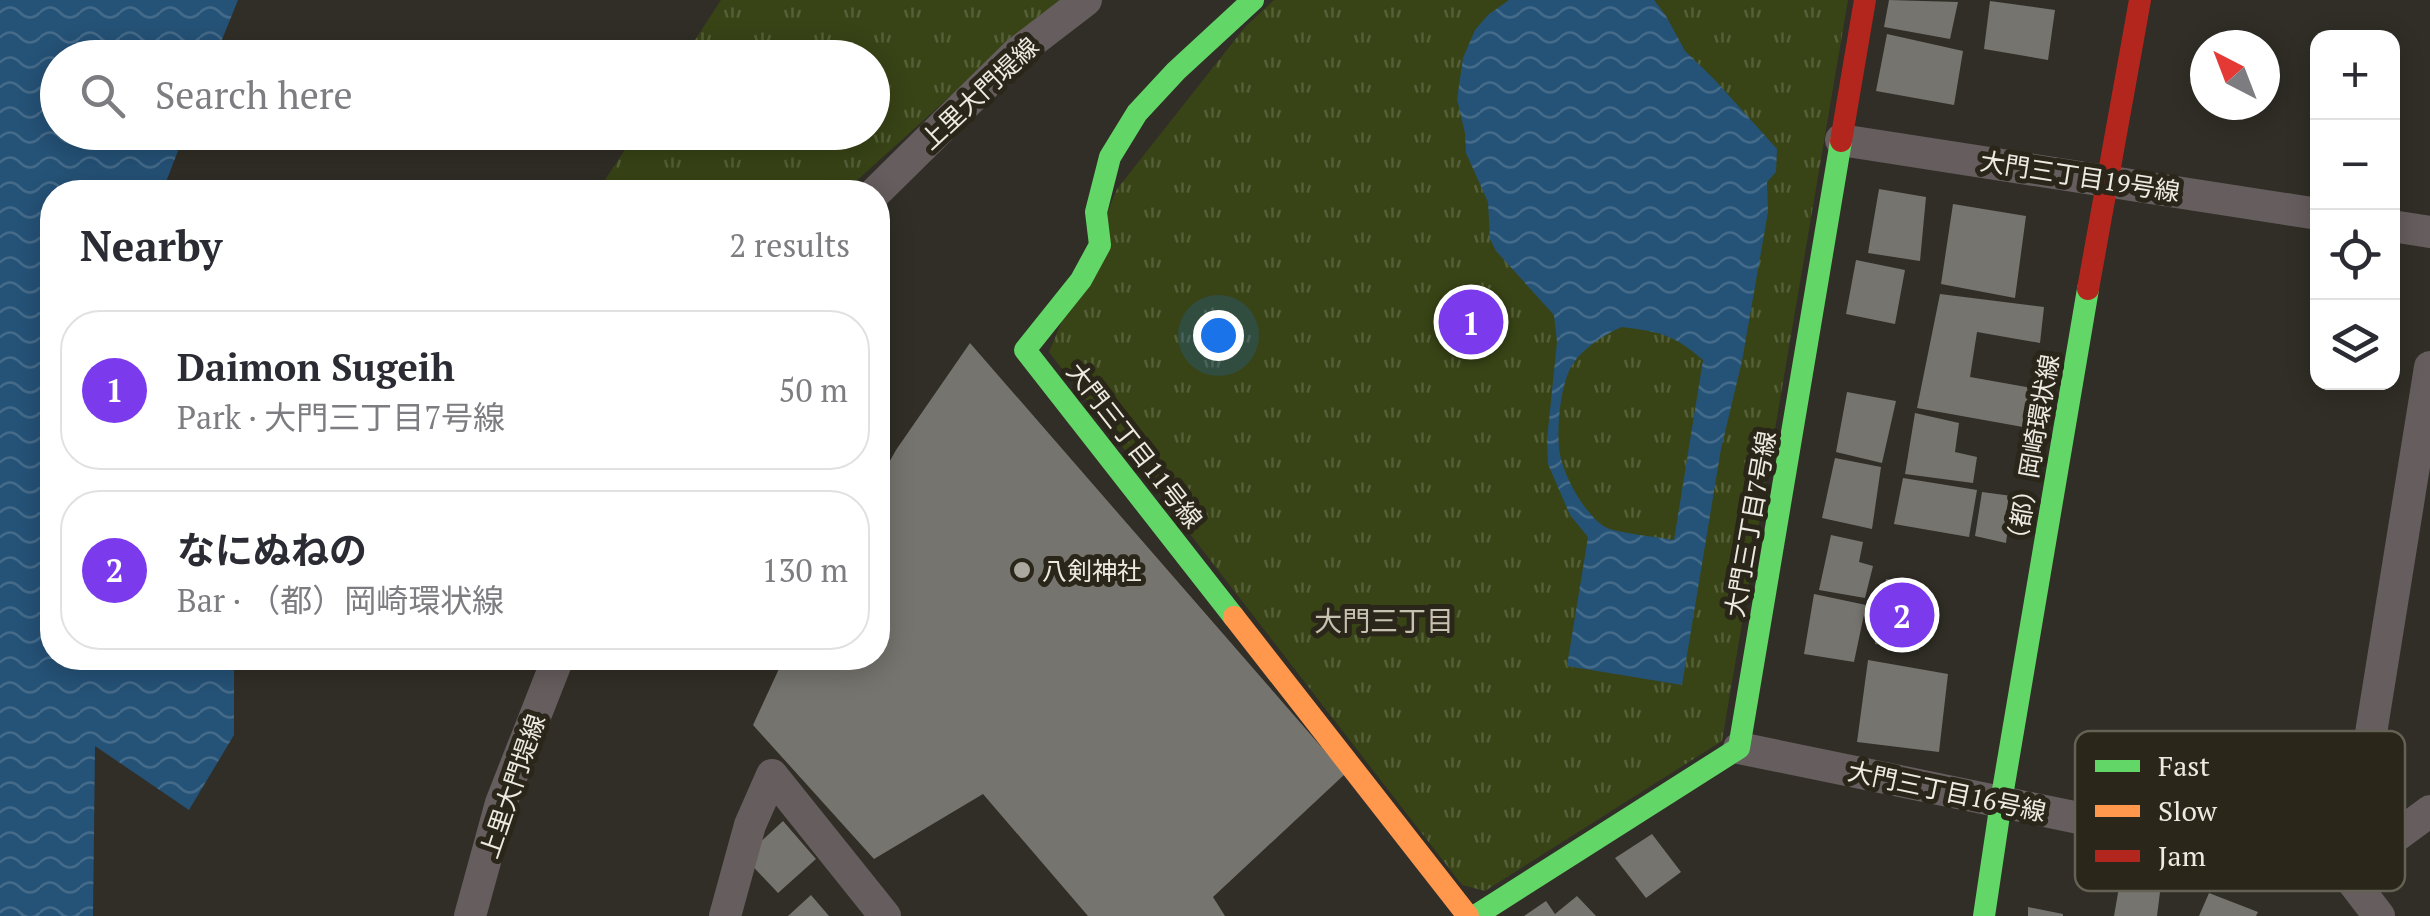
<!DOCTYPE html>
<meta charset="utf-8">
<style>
body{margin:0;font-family:"PT Serif","Noto Sans JP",serif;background:#f7f7f7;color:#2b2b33}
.controls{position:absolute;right:30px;top:30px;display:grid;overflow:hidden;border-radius:20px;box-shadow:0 5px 25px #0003}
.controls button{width:90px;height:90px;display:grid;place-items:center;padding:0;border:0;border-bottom:2px solid #e1e1e2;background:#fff;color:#2b2b33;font:50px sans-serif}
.compass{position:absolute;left:2190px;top:30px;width:90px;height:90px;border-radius:50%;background:#fff;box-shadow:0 5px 25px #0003;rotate:318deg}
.you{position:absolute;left:1218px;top:335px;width:35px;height:35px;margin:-25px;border:8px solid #fff;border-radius:50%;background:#1a73e8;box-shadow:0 0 0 15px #1a73e833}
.badge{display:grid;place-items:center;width:65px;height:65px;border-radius:50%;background:#7c3aed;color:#fff;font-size:32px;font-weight:700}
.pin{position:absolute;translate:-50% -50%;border:5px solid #fff;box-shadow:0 2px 10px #0006}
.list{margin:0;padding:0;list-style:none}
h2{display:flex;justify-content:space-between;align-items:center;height:130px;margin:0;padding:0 40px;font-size:42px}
h2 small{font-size:32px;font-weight:400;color:#7c7c81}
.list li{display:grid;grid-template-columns:65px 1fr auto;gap:30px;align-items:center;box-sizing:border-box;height:160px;margin:0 20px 20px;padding:0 20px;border:2px solid #e1e1e2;border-radius:40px}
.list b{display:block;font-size:38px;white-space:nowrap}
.list p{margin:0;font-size:32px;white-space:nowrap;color:#7c7c81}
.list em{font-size:32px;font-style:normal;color:#7c7c81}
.icon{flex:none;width:55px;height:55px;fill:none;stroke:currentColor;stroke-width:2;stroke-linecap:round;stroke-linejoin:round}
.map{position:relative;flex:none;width:2430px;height:916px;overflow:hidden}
.search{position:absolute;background:#fff;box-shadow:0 5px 25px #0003;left:40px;top:40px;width:850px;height:110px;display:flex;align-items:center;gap:25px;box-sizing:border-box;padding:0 35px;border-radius:55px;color:#7c7c81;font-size:38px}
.panel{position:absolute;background:#fff;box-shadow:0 5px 25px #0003;left:40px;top:180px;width:850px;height:490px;border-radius:40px}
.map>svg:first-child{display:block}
</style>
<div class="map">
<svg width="2430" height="916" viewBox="0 0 2430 916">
<defs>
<pattern id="park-tufts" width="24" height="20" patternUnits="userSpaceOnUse" patternTransform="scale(2.5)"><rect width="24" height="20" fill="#384416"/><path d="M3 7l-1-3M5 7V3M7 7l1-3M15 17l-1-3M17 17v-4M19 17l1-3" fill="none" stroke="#555f38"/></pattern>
<pattern id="water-waves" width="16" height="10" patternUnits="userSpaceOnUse" patternTransform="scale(2.5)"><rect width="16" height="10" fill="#255277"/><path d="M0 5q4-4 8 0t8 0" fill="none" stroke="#456b8a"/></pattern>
</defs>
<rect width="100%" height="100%" fill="#302e26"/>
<!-- park -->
<path fill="url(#park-tufts)" d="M721,0H1069L1008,44L844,192H597L636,133L872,132V58L684,57Z
M1274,0H1848L1722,741L1485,891L1462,885L1049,352L1117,189L1245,27Z"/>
<!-- water -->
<path fill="url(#water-waves)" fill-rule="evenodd" d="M0,0H238L215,57L58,58V132L185,133L162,192H52V658H234V735L189,810L95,746L93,916H0Z
M1509,0H1654L1666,16L1685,51L1713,78L1777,149L1776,172L1767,182L1768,212L1742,361L1721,449L1682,685L1567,666L1588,537L1570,515L1548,464L1547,440L1557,342L1554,315L1496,251L1490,239L1488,202L1466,153L1465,133L1457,99L1463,58L1475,30L1488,15ZM1622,327C1660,332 1673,334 1703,360L1674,540C1659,537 1616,533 1605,527C1584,514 1561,472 1559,448C1557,426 1560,392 1569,371C1578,351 1603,335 1622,327Z"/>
<!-- building -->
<path fill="#76746e" d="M1889,0L1958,2L1950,39L1884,27Z
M1990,1L2055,10L2048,60L1984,49Z
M1887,34L1963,51L1954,105L1876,91Z
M1879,189L1926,197L1920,261L1868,253Z
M1953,204L2026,216L2015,298L1941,284Z
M1856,260L1905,270L1895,324L1846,314Z
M1940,294L2044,307L2040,343L1977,332L1970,377L2032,388L2023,427L1917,408Z
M970,343L1345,774L1213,897L1225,916H1088L983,794L874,859L753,725L784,658H878V482L896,450Z
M1847,392L1896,401L1882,463L1836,452Z
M1915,413L1959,423L1955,452L1977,457L1973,483L1905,474Z
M1835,458L1881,467L1872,529L1822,518Z
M1903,478L1977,490L1969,537L1894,524Z
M1982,492L2012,496L2006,543L1975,536Z
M1831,535L1863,542L1859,562L1873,566L1865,598L1819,590Z
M1886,579L1928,587L1919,650L1875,644Z
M1814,594L1866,605L1854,662L1804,654Z
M1868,660L1948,674L1939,752L1857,742Z
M783,821L816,859L778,893L744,857Z
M1652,834L1681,872L1646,898L1615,858Z
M2122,870L2162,876L2157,916H2114Z
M2209,893L2258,912L2256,916H2199Z
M811,895L829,916H788Z
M1577,896L1596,916H1524L1546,901L1555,914Z
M2028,907L2063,914V916H2028Z"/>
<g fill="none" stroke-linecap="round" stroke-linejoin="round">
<!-- street -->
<path stroke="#665d5e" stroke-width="32" d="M1841,140L2318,214
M876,192L1017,53L1086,0
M2392,226L2430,232
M1739,748L2346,873L2430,811
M470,916L501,803L558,658
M725,916L750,825L772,775L885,916
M2379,916L2346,873L2358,814L2430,367"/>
<!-- fast -->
<path stroke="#63d668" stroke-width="22" d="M1234,617L1025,350L1081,280L1100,245L1096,212L1110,157L1137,113L1176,71L1253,0
M1475,916L1739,748L1841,141
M1984,916L2001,802L2088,289"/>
<!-- slow -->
<path stroke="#ff974d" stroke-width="22" d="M1234,617L1468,916"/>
<!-- jam -->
<path stroke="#b3261e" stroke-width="22" d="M1841,141L1865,0
M2088,289L2140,0"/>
</g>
<!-- markers -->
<circle fill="#aba8a0" stroke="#2a2619" stroke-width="4" cx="1022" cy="570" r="10"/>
<g text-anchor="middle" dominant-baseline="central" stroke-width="10" stroke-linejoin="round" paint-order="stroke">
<!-- street labels -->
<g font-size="25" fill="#edeae2" stroke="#2a2619">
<text transform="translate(979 93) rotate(-43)">上里大門堤線</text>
<text transform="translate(2080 176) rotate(9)">大門三丁目19号線</text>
<text transform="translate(1135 445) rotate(52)">大門三丁目11号線</text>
<text transform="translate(2032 453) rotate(-80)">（都）岡崎環状線</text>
<text transform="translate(1750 524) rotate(-80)">大門三丁目7号線</text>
<text transform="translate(512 786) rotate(-71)">上里大門堤線</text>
<text transform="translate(1947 791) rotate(12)">大門三丁目16号線</text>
</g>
<!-- poi labels -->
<g font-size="25" fill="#edeae2" stroke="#2a2619" text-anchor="start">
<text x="1042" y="570">八剣神社</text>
</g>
<!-- neighbourhood labels -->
<g font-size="28" fill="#c7c1b1" stroke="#2a2619">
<text x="1384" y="620">大門三丁目</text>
</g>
</g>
<!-- legend -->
<rect x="2075" y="731" width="330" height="160" rx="15" fill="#2a2619" stroke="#646155" stroke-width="2.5"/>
<rect x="2095" y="760" width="45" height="12" fill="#63d668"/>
<rect x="2095" y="805" width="45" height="12" fill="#ff974d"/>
<rect x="2095" y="850" width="45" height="12" fill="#b3261e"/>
<g font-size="28" fill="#edeae2">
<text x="2158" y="776">Fast</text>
<text x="2158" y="821">Slow</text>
<text x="2158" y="866">Jam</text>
</g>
</svg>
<div class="controls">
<button>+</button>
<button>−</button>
<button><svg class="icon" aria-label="locate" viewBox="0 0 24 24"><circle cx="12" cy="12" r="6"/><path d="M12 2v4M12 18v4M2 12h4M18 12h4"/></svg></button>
<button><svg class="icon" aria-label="layers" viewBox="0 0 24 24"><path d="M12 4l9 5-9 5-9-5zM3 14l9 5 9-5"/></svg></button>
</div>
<svg class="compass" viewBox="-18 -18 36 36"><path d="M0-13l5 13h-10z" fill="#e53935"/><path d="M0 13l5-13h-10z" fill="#7c7c81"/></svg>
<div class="you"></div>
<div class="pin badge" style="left:1471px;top:322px">1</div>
<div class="pin badge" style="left:1902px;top:615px">2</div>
<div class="search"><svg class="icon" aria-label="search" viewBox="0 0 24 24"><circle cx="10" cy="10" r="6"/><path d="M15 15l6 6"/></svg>Search here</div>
<section class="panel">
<h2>Nearby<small>2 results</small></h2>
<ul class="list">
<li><span class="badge">1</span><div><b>Daimon Sugeih</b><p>Park · 大門三丁目7号線</p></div><em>50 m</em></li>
<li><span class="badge">2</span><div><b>なにぬねの</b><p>Bar · （都）岡崎環状線</p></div><em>130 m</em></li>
</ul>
</section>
</div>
